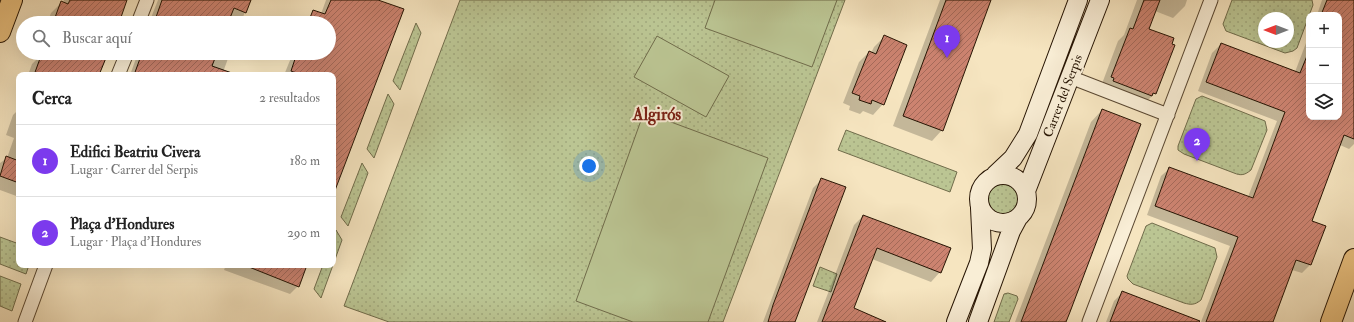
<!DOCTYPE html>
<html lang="es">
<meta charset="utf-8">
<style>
body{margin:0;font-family:"IM FELL Double Pica",serif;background:#f6f6f6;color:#222}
.controls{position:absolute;right:12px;top:12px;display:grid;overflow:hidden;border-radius:8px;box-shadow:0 4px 16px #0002}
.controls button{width:36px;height:36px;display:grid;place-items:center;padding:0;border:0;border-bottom:1px solid #e0e0e0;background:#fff;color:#222;font:20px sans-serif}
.compass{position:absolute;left:1258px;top:12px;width:36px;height:36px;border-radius:50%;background:#fff;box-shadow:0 4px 16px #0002;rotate:270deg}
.you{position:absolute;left:589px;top:166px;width:14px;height:14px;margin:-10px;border:3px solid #fff;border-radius:50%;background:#1a73e8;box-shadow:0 0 0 6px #1a73e833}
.badge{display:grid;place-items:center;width:26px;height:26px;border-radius:50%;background:#7c3aed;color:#fff;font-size:13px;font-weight:700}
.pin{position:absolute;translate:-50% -33px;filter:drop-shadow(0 1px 2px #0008)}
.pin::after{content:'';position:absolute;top:21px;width:14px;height:12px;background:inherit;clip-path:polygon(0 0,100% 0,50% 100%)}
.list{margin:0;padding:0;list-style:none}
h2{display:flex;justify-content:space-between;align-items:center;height:52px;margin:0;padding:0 16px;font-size:17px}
h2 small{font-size:13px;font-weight:400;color:#767676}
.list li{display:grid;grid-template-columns:26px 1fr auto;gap:12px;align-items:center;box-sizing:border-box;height:72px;padding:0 16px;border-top:1px solid #e0e0e0}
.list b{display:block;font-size:15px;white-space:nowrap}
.list p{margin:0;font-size:13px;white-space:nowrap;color:#767676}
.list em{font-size:13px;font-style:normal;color:#767676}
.icon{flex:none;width:22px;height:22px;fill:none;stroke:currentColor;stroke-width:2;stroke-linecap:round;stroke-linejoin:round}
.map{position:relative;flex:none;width:1354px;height:322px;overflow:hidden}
.search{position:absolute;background:#fff;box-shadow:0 4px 16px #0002;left:16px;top:16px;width:320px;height:44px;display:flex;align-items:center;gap:10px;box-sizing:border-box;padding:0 14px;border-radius:22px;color:#767676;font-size:15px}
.panel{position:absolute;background:#fff;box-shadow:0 4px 16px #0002;left:16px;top:72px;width:320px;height:196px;border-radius:8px}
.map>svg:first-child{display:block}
</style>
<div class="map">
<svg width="1354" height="322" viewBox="0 0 1354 322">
<defs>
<pattern id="green-dots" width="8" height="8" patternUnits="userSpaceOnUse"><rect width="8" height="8" fill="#bbc593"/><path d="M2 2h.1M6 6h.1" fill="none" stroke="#a1a87d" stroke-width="1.8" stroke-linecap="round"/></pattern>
<pattern id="building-hatch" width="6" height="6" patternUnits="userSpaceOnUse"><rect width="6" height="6" fill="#cc8370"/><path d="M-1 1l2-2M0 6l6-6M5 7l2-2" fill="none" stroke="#a56a5a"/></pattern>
</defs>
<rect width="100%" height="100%" fill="#f6e5c0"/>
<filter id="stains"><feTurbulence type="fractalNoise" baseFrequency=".005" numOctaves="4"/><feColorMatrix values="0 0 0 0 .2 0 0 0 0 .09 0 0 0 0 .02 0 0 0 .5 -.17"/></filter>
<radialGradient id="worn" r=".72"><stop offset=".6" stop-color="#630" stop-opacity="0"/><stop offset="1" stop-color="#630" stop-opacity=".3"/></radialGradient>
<!-- green -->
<path fill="url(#green-dots)" stroke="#706c4b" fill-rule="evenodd" d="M460,0H845L723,322H389L344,306Z
M1232,0H1312L1313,5L1297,48L1293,51L1285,53L1226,31L1223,24ZM1264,18H1288V42H1264Z
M416,23L421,33L400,90L393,81Z
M388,94L394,104L374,158L367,149Z
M1202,96L1265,121L1267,130L1251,170C1245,175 1241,176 1234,173L1184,154L1178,150V146L1196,99Z
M846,130L957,172L950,192L838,150Z
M362,163L368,173L348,226L341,217Z
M988 199a15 15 0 1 1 30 0a15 15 0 1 1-30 0Z
M1152,223L1215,248L1217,257L1201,300C1195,305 1191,305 1184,303L1133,284L1128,279L1127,276L1146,226Z
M336,230L342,240L333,265V239Z
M0,237L19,244V265H29L26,274L0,264Z
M323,265H333L321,298L314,289Z
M820,267L837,274L831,292L813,286Z
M0,276L21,284L12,311L0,306Z
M1008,293L1017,296L1018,299L1009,322H994L1004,294Z"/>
<!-- pitch -->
<path fill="#bbc593" stroke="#706c4b" d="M715,0H837L812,67L705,28Z
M657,36L729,76L706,117L634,77Z
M644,112L768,158L708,322H633L576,301Z"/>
<!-- shadow -->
<path fill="#0003" d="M64,0H126L118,23H47L51,13L61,3H63Z
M158,0H249L241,23H149Z
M326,0H375L402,10L333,193V75H284L293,53H329V23H304L314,12L321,14Z
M940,0H990L942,130L932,141L893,126Z
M1137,0H1187L1185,6L1173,18L1155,11L1148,29L1155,93L1143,105L1100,89L1118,41L1124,35Z
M1322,0H1354V144L1349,149L1340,145L1311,221L1310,265L1302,273L1292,270L1272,322H1201L1230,246L1147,215L1161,176L1170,168L1248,197L1277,121L1198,91L1212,53L1221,44L1295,72L1309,35V117H1339V15H1317Z
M884,37L883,104L873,115L863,111L860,114L849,110L850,106L843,103L859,62L869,52L871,53L874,47Z
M107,53L98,75H28L32,64L42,54Z
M138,53H230L222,75H130Z
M19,109V197L0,190V163L7,158L14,138L6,135L13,115Z
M1102,110L1065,322H1015L1091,122Z
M822,179L795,322H763L813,188Z
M863,216L940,272L931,282L872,259L852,309L887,322H817L854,225Z
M226,265H306L298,286L290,294L224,270Z
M1122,293L1199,322H1106L1114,301Z"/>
<!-- building -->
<path fill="url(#building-hatch)" stroke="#261403" d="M70,0H127L119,23H53L61,1L68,4Z
M162,0H251L246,13L234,8L228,23H154Z
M331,0H378L404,9L334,193L333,75H301L291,71L297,53H329V23H308L313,10L325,14Z
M946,0H991L943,131L903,116Z
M1144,0H1160L1149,29L1174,38L1172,44L1175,45L1156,94L1153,93L1152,96L1113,81L1114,78L1111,77L1130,28L1133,29Z
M1327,0H1354V139L1344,135L1312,221L1326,226L1311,265L1296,260L1273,322H1206L1238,237L1155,206L1169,167L1253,198L1285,112L1206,82L1221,43L1300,73L1309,51V117H1339V15H1321Z
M884,35L907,45L884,105L872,100L871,104L859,100L860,96L852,93L869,51L876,54Z
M42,53H108L99,75H34Z
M142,53H217L212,66L232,73V75H134Z
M1102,109L1141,124L1070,312L1066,322H1021Z
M6,156L19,161V183L0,176Z
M821,178L846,187L795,322H768L773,305Z
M863,215L951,248L941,273L877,248L854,308L886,322H822Z
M244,265H307L299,287Z
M1122,291L1200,321L1199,322H1110Z"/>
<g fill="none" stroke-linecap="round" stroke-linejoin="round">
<!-- street casing -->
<g stroke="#5a4832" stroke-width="15">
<path id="street" d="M138,23L147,0
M118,75L127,53
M1070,77L1168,115
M25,322L46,265
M1089,322L1211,0"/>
</g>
<!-- secondary casing -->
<g stroke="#261403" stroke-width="20">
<path id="secondary" d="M979 199a24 24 0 1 1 48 0a24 24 0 1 1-48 0Z
M995,175L1013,158L1028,134L1078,0
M1026,191L1100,0
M956,322L979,263L982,249L980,208
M978,322L1011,231L1018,218"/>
</g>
<!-- primary casing -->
<g stroke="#261403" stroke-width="22">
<path id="primary" d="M0,32L12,0
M1331,322L1354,259"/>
</g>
<!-- street -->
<use href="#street" stroke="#f9eed6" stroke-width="13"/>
<!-- secondary -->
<use href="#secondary" stroke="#f9eed6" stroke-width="18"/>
<!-- primary -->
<use href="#primary" stroke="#ebc280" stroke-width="20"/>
</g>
<g text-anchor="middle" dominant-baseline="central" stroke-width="4" stroke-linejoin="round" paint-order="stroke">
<!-- street labels -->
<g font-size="13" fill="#261403" stroke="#f9eed6">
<text transform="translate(1063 96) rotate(-69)">Carrer del Serpis</text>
</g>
<!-- district labels -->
<g font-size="17" font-weight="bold" fill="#7a1f14" stroke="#f9eed6">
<text x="657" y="114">Algirós</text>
</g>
</g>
<rect width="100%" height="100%" filter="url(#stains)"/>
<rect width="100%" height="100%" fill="url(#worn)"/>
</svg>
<div class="controls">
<button>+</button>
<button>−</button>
<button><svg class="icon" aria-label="layers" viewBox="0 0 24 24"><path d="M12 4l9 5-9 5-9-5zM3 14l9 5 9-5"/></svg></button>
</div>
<svg class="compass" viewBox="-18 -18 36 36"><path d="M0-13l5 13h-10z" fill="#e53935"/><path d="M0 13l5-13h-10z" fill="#767676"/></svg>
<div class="you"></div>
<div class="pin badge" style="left:947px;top:58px">1</div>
<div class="pin badge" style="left:1197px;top:161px">2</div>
<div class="search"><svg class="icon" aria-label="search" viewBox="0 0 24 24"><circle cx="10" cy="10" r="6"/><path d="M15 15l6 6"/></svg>Buscar aquí</div>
<section class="panel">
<h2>Cerca<small>2 resultados</small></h2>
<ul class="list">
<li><span class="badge">1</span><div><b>Edifici Beatriu Civera</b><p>Lugar · Carrer del Serpis</p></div><em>180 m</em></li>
<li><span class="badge">2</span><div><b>Plaça d'Hondures</b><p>Lugar · Plaça d'Hondures</p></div><em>290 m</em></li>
</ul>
</section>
</div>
